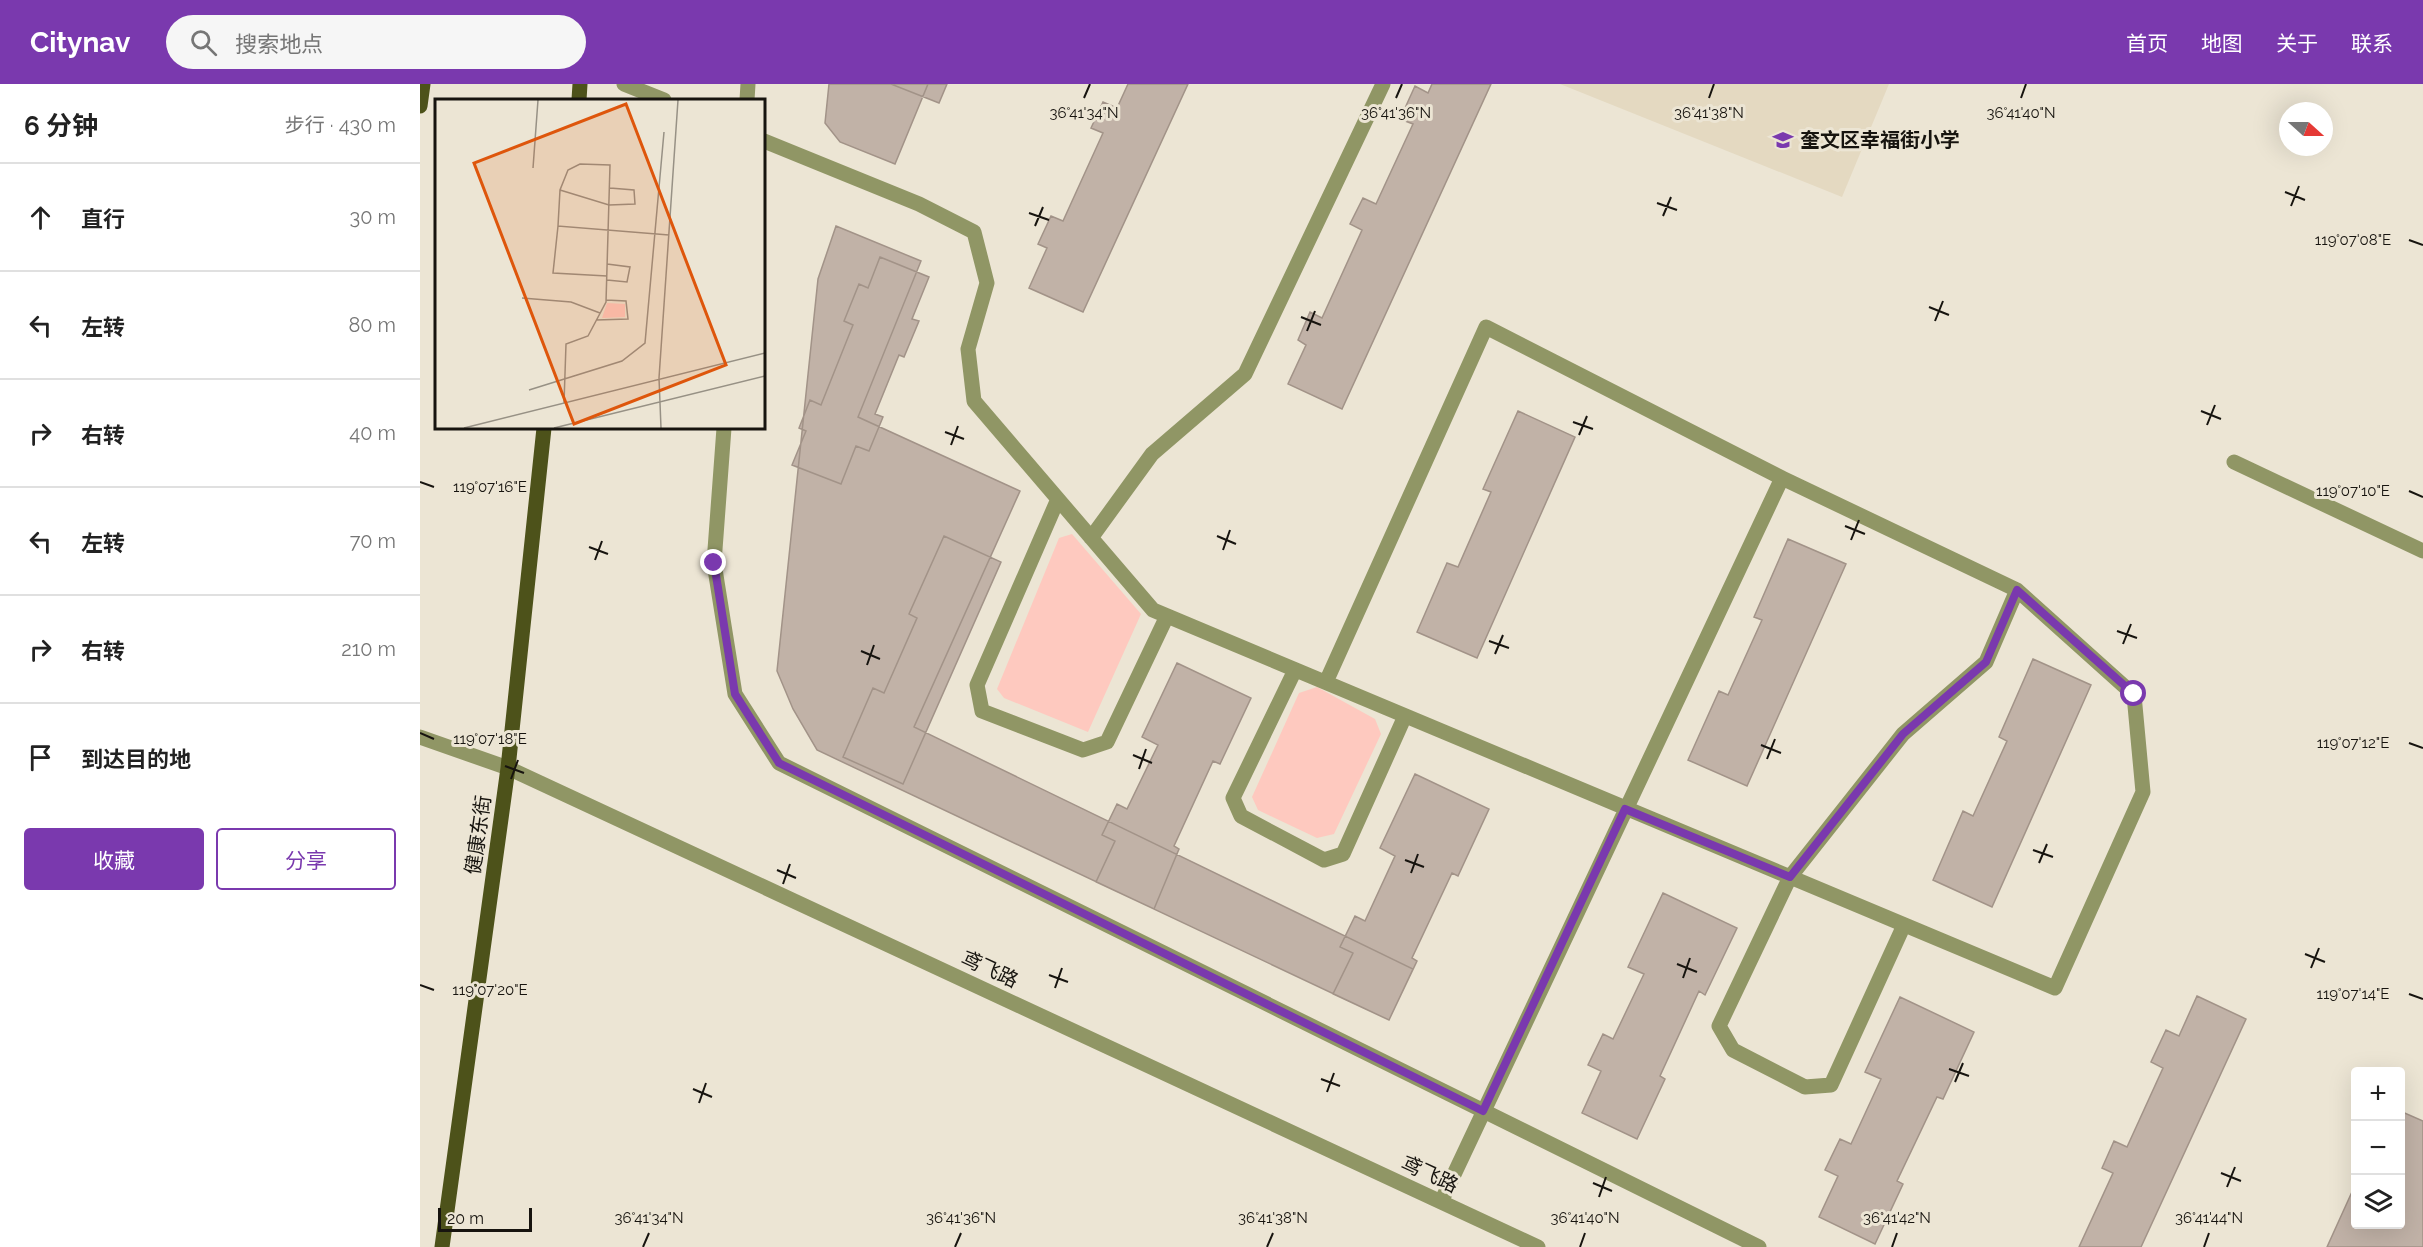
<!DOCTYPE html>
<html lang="zh">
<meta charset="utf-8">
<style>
body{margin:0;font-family:Raleway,"Noto Sans SC",sans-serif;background:#f6f6f6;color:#222}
.controls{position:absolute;right:18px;bottom:18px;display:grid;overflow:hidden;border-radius:6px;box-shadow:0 6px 24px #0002}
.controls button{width:54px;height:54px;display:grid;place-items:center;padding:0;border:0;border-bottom:2px solid #e0e0e0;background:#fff;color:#222;font:30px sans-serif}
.compass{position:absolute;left:1859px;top:18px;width:54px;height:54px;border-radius:50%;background:#fff;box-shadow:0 6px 24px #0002;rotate:111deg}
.scale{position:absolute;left:18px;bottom:15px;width:94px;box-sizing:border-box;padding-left:6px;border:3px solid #17140f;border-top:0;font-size:16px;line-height:21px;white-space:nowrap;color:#17140f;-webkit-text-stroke:4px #ece5d4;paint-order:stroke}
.stop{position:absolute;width:18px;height:18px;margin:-14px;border:4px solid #7a39ae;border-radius:50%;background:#fff}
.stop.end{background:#7a39ae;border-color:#fff;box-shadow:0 2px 6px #0008}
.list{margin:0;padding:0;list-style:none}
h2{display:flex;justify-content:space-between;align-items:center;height:78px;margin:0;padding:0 24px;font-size:26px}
h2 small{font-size:20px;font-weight:400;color:#767676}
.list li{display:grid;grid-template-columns:39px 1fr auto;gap:18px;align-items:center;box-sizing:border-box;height:108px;padding:0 24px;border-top:2px solid #e0e0e0}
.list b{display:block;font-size:22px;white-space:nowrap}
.list em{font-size:20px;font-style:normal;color:#767676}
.actions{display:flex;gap:12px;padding:18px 24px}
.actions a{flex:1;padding:14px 0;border:2px solid #7a39ae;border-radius:6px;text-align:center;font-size:21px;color:#7a39ae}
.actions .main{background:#7a39ae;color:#fff}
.icon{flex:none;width:33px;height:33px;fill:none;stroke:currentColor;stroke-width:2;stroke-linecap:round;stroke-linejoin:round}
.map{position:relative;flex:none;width:2003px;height:1163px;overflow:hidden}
header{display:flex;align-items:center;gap:36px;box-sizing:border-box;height:84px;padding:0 30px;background:#7a39ae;color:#fff}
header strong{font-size:28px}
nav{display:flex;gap:33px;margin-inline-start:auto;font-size:21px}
.search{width:420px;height:54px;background:#f6f6f6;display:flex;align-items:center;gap:15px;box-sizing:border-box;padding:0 21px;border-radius:33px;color:#767676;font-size:22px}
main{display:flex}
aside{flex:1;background:#fff}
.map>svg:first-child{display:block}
</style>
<header>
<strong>Citynav</strong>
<div class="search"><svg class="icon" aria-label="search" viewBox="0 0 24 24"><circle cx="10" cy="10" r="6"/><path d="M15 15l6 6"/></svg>搜索地点</div>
<nav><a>首页</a><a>地图</a><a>关于</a><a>联系</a></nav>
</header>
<main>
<aside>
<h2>6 分钟<small>步行 · 430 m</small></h2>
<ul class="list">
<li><svg class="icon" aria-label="ahead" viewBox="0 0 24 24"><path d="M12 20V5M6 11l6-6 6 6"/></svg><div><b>直行</b></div><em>30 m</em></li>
<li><svg class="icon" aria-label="left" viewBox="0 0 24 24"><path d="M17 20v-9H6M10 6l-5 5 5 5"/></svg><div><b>左转</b></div><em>80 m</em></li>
<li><svg class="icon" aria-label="right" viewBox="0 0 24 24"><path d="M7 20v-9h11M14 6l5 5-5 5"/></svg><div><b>右转</b></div><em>40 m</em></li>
<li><svg class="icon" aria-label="left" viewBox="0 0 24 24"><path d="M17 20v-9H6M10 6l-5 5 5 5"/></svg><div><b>左转</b></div><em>70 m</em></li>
<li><svg class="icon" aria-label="right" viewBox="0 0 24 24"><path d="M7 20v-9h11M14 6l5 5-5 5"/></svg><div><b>右转</b></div><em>210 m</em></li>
<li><svg class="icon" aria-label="arrive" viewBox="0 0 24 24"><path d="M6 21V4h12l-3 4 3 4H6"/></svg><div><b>到达目的地</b></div></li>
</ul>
<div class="actions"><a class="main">收藏</a><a>分享</a></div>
</aside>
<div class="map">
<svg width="2003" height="1163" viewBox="0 0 2003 1163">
<rect width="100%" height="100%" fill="#ece5d4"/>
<!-- built -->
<path fill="#e4d9c1" d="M1140,0H1469L1422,113Z"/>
<!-- green -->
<path fill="#fec9bf" d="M652,450L721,530L668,648L584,614L577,605L639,454Z
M897,603L955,635L961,650L914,750L897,754L838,726L832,713L879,609Z"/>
<!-- building -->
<path fill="#c1b2a7" stroke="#a29388" stroke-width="1.5" d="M409,0H508L475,80L420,58L405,39Z
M471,0H527L519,19Z
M708,0H768L663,228L609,204L627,164L618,160L631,132L643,137L683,49L671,44L683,18L697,24Z
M1012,0H1071L922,325L868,300L886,261L878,256L890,228L902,234L942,146L930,140L943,114L956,120L993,40L980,35L995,2L1008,9Z
M416,142L501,177L438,333L600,407L494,643L993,885L969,936L397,666L373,625L357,587L398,195Z
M460,173L509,193L492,235L499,237L484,273L479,271L455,330L463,333L449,367L436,362L421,400L372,381L386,347L379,344L390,316L401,321L433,241L424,237L439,200L448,204Z
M1098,327L1155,353L1057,574L997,548L1027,479L1038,483L1071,408L1063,405Z
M524,452L581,478L483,700L423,673L453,604L464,609L497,534L489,530Z
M1368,455L1426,480L1327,702L1268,676L1299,607L1308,611L1342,536L1334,533Z
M1613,575L1671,601L1572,823L1513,796L1543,727L1553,732L1587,657L1579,653Z
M757,579L831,614L800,680L793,677L754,762L759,765L734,825L676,798L695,757L682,751L697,720L707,725L738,661L722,653Z
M995,690L1069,725L1038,792L1032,789L992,874L997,877L969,936L913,910L933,869L920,863L935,832L945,837L975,772L960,764Z
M1243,809L1317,844L1285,911L1279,907L1240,992L1245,995L1217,1055L1162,1029L1181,987L1168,981L1183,950L1193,955L1224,890L1208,883Z
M1777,912L1826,935L1721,1163H1659L1693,1089L1682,1084L1694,1057L1707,1063L1743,984L1731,978L1746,946L1759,952Z
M1480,913L1554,948L1523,1015L1517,1013L1477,1097L1483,1100L1455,1160L1399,1133L1418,1092L1405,1086L1420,1055L1431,1060L1461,995L1445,988Z
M1980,1027L2003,1037V1163H1907L1936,1099V1140H1980Z"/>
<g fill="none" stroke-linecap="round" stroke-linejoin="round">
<!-- minor -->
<path stroke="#909665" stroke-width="15" d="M204,0L244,16
M327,16L328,0
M344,57L499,120L554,148L567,199L548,265L554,317L733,526L1635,904L1723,708L1714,611L1597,506L1362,394
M304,344L294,479L315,610L359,679L1339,1163
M1814,378L2003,467
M638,415L557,601L562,627L663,666L687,658L747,532
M671,454L732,370L825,290L963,0
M875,586L813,714L821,732L904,776L923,770L985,632
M906,598L1066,243L1362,394L1021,1118
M0,653L88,684L1118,1163
M1484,841L1411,1001L1385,1003L1313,966L1299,942L1370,793L1483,650L1566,578L1597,506"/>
<!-- major -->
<path stroke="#4d521a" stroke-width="15" d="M159,16L160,0
M0,22L3,0
M22,1163L88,684L124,344"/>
</g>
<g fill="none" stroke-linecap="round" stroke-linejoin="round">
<!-- route -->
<path stroke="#7a39ae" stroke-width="8" d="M294,479L315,610L359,679L1063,1027L1205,725L1370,793L1483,650L1566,578L1597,506L1714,610"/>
</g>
<!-- ticks -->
<path fill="none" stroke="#17140f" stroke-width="2" d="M664,14L670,0M976,14L982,0M1289,14L1294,0M1601,14L1606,0M1865,108L1885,116M1237,119L1257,126M1871,122L1879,102M609,129L629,136M1243,132L1251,113M615,142L623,123M1989,156L2003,161M1509,223L1529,231M881,233L901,241M1515,237L1523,217M887,247L895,227M1781,327L1801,335M1153,338L1173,345M1787,341L1795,321M525,348L544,355M1159,351L1167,332M531,361L538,342M0,398L14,403M1989,407L2003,413M1425,442L1445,450M797,452L816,460M1431,456L1439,436M169,463L188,470M803,466L810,446M175,476L182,457M1697,547L1717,554M1069,557L1089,564M1703,560L1711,540M441,567L460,575M1075,570L1083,551M447,581L454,561M0,649L14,655M1989,659L2003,664M1341,661L1361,669M713,671L732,679M1347,675L1355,655M85,682L104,689M719,685L726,665M91,695L98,676M1613,766L1633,773M985,776L1004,783M1619,779L1627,760M357,786L376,794M991,789L998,770M363,800L370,780M1885,870L1905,878M1257,880L1277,888M1891,884L1899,864M629,891L648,898M1263,894L1270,874M0,901L14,906M635,904L642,884M1989,910L2003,915M1529,985L1549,992M901,995L920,1002M1535,998L1543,979M273,1005L292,1013M907,1008L914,989M279,1019L286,999M1801,1089L1821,1097M1173,1099L1192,1107M1807,1103L1815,1083M1179,1113L1186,1093M223,1163L229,1149M535,1163L541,1149M847,1163L853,1149M1160,1163L1165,1149M1472,1163L1477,1149M1784,1163L1789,1149"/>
<!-- icons -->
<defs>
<g id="school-bare" transform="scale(1.62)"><path d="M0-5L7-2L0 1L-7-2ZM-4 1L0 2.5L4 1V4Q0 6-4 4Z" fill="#7a39ae" stroke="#ece5d4" stroke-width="2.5" paint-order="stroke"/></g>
</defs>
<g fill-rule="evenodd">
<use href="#school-bare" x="1363" y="56"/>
</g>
<g text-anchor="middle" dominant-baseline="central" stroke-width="6" stroke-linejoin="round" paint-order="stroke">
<!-- poi labels -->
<g font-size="20" font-weight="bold" fill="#17140f" stroke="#ece5d4" text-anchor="start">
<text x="1380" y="56">奎文区幸福街小学</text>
</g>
<!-- street labels -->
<g font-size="20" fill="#17140f" stroke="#ece5d4">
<text transform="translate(58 751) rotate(-82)">健康东街</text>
<text transform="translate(570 885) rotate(25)">鸢飞路</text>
<text transform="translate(1010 1090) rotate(25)">鸢飞路</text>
</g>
</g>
<!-- overview -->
<g transform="translate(15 15)">
<rect width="330" height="330" fill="#ece5d4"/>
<path d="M172,204L190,205V218L167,219Z" fill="#fec9bf"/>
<path fill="none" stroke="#979185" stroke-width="1.5" d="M98,69L103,1M125,91L174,106L200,105L199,91L175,89M123,127L125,91L133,71L145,65L175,66L171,203L153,237L131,245L129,304M172,177L118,174L123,127L234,136M172,181L192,183L195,168L172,165M87,199L136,203L165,214M161,221L193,220L191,202L171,201M94,291L187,262L210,244L229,33M29,329L330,254M119,329L330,277M226,329L224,279L243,1"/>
<path fill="#de560c" fill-opacity="0.15" stroke="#de560c" stroke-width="3" d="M191,5L291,266L139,325L39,64Z"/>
<rect width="330" height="330" fill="none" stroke="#17140f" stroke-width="3"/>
</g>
<g font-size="15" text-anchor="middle" fill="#17140f" stroke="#ece5d4" stroke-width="6" stroke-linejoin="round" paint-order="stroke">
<text x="664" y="34">36°41'34"N</text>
<text x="976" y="34">36°41'36"N</text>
<text x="1289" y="34">36°41'38"N</text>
<text x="1601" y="34">36°41'40"N</text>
<text x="1933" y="161">119°07'08"E</text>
<text x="70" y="408">119°07'16"E</text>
<text x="1933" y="412">119°07'10"E</text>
<text x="70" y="660">119°07'18"E</text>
<text x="1933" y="664">119°07'12"E</text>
<text x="70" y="911">119°07'20"E</text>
<text x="1933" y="915">119°07'14"E</text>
<text x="229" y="1139">36°41'34"N</text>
<text x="541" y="1139">36°41'36"N</text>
<text x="853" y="1139">36°41'38"N</text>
<text x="1165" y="1139">36°41'40"N</text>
<text x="1477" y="1139">36°41'42"N</text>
<text x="1789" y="1139">36°41'44"N</text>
</g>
</svg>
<div class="controls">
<button>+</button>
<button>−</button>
<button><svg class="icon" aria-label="layers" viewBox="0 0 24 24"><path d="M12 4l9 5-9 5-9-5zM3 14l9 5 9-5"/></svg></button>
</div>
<svg class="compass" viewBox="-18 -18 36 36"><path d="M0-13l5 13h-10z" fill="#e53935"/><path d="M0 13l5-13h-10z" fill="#767676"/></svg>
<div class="scale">20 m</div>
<div class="stop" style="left:1714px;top:610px"></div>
<div class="stop end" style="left:294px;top:479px"></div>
</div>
</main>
